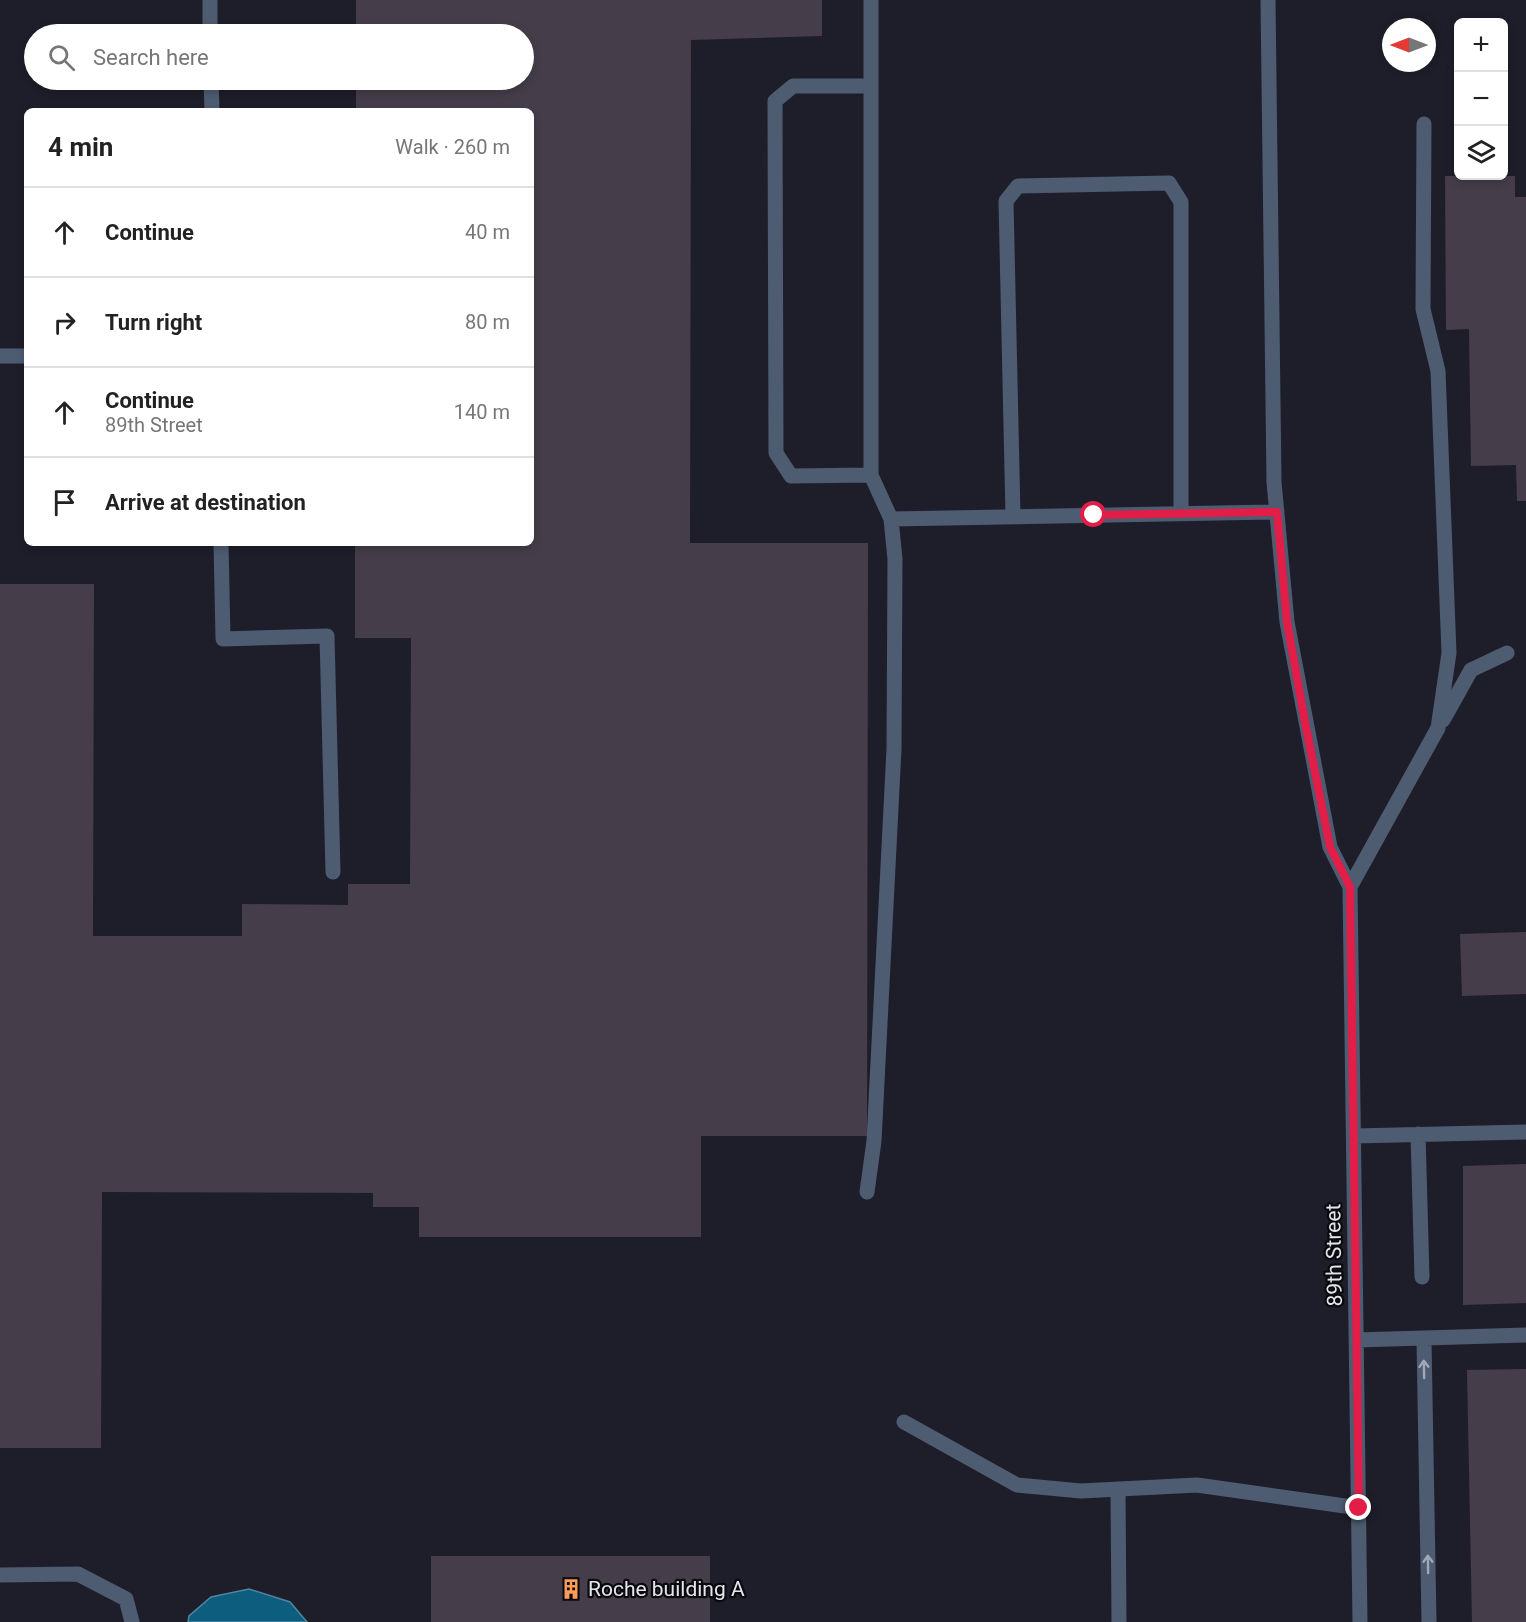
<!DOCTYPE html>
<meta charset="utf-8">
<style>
body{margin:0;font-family:Roboto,sans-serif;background:#f2f2f2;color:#222}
.controls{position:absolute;right:18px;top:18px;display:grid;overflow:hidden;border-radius:9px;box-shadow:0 3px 9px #0003}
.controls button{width:54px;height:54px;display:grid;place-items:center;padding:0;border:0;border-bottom:2px solid #e0e0e0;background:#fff;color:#222;font:30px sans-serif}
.compass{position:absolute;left:1382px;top:18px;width:54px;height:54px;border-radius:50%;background:#fff;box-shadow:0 3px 9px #0003;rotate:270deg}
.stop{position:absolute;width:18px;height:18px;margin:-14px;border:4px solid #e11d48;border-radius:50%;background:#fff}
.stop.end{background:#e11d48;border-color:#fff;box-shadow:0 2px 6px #0008}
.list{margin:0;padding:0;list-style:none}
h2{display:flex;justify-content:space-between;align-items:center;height:78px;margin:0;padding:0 24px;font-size:26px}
h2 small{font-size:20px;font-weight:400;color:#767676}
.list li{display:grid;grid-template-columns:39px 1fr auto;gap:18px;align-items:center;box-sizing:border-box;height:90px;padding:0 24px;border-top:2px solid #e0e0e0}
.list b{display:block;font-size:22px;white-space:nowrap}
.list p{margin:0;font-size:20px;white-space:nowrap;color:#767676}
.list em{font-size:20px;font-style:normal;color:#767676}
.icon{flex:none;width:33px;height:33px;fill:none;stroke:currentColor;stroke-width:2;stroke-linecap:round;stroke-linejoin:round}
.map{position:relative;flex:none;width:1526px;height:1622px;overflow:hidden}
.search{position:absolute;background:#fff;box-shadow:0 3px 9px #0003;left:24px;top:24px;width:510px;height:66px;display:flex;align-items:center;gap:15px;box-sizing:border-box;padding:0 21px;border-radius:33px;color:#767676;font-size:22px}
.panel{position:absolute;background:#fff;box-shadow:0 3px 9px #0003;left:24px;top:108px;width:510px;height:438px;border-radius:9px}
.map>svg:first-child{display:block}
</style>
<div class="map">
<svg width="1526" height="1622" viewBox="0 0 1526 1622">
<rect width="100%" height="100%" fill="#1e1e2a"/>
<!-- water -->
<path fill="#0d5d7e" stroke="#4e869f" stroke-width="1.5" d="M249,1589L290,1602L307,1622H188L189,1616L211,1597Z"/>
<!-- building -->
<path fill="#453e4a" d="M356,0H822V36L691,40L690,543H868L867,1136H701V1237H419V1207H373V1193L102,1192L101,1448H0V584H94L93,936H242V904L348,905V884H410L411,638H355V543H531V111H356V80H524V34H356Z
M1445,176H1515V197H1526V501H1517L1516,465L1471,466L1469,329L1446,330Z
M1526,932V994L1462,996L1460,934Z
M1526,1164V1303L1463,1305V1166Z
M1526,1369V1622H1472L1467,1370Z
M431,1556H710V1622H431Z"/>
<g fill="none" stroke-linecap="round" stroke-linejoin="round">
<!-- minor -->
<path stroke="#4e5c72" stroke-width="15" d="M210,0V34
M871,0V475L791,476L776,453L775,101L793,86H871
M1268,0L1274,482L1287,622L1330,847L1350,887L1438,728L1449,653L1438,371L1423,309L1424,124
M211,80L212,111
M0,356H27
M1013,516L1006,201L1018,186L1169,183L1181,202V513
M891,519L1277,512
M221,543L223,639L327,636L333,872
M1443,720L1471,670L1507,653
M1350,887L1360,1622
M1418,1134L1422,1277
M1354,1136L1526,1132
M867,1192L874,1141L894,749L895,559L891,519L871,475
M1356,1340L1526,1335
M1424,1340L1429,1622
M904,1422L1017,1485L1081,1491L1197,1485L1359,1508
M1118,1489L1119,1622
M0,1575L78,1574L126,1599L132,1622"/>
</g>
<!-- one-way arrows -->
<defs><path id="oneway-shaft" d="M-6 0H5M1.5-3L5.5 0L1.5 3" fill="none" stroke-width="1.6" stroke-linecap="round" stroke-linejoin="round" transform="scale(1.5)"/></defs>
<g stroke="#a1a7b6">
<use href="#oneway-shaft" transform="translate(1424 1369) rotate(-91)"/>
<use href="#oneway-shaft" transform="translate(1428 1564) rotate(-91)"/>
</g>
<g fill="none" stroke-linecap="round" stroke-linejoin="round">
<!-- route -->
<path stroke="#e11d48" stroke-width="8" d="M1094,515L1277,512L1287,622L1305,722L1330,847L1350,887L1359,1508"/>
</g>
<!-- icons -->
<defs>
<g id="building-bare" transform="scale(1.62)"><path d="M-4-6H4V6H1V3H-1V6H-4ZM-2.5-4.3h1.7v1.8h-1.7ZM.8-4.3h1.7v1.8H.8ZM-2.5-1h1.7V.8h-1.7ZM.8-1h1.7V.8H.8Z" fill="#fe9b58" stroke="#09090e" stroke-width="2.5" paint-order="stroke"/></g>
</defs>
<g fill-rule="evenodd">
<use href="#building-bare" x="571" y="1589"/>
</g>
<g text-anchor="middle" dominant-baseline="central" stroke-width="4.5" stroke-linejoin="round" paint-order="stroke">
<!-- street labels -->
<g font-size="21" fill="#e5e5ed" stroke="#09090e">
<text transform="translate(1334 1255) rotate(-91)">89th Street</text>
</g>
<!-- poi labels -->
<g font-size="21" fill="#e5e5ed" stroke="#09090e" text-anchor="start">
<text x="588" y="1589">Roche building A</text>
</g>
</g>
</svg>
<div class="controls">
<button>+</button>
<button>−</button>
<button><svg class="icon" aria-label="layers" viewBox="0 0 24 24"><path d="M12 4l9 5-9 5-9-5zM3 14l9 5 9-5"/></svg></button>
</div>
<svg class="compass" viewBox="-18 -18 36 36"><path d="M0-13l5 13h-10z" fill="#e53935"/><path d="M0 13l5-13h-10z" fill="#767676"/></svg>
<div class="stop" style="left:1094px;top:515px"></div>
<div class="stop end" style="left:1359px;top:1508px"></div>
<div class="search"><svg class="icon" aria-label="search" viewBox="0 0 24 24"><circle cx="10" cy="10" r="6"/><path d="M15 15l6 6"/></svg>Search here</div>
<section class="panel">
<h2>4 min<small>Walk · 260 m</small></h2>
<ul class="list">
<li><svg class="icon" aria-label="ahead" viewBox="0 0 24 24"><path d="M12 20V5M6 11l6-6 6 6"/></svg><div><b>Continue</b></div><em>40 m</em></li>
<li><svg class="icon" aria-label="right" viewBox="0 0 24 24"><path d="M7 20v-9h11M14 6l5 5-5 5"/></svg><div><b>Turn right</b></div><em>80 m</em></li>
<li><svg class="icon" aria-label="ahead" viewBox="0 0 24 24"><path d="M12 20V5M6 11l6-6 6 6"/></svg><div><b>Continue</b><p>89th Street</p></div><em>140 m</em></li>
<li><svg class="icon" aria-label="arrive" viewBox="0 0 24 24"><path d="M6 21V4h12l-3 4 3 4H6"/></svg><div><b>Arrive at destination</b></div></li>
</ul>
</section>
</div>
